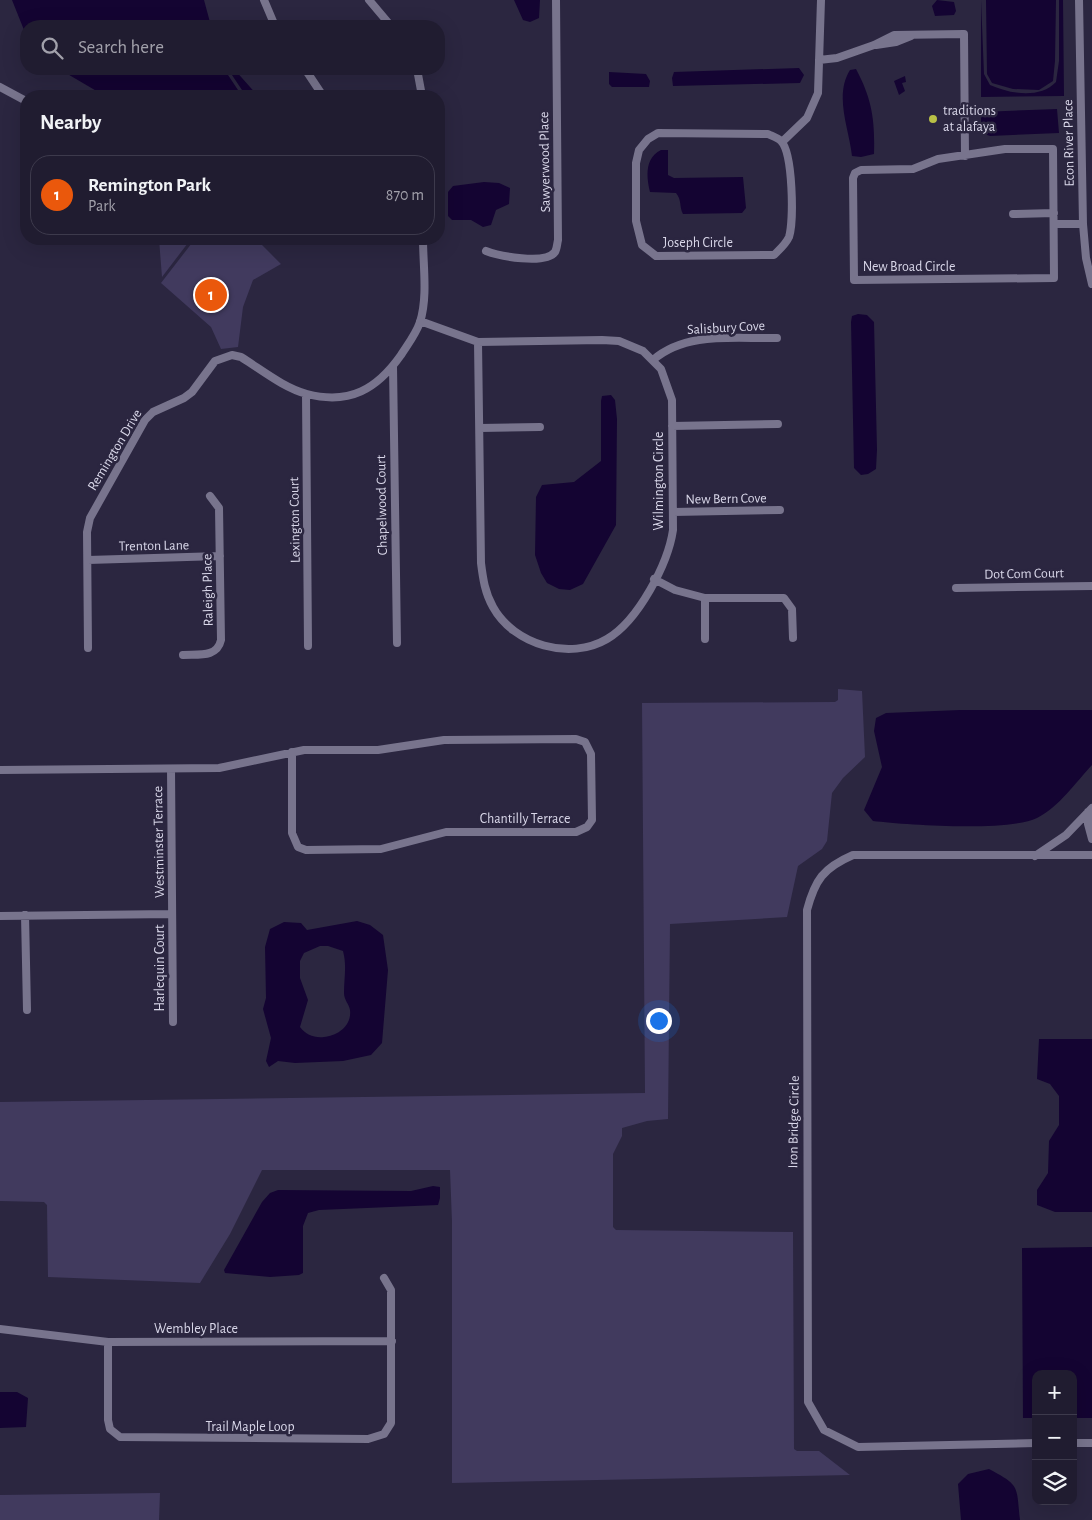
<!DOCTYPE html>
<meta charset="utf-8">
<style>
body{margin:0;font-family:"Alegreya Sans",sans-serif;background:#282538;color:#f1f3f6}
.controls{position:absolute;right:15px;bottom:15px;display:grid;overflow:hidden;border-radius:10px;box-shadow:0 5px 20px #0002}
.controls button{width:45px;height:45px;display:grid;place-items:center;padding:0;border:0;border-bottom:1px solid #3d3a4c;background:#201c30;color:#f1f3f6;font:25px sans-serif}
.you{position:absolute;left:658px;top:1020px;width:18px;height:18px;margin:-12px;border:4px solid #fff;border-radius:50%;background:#1a73e8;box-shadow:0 0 0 8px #1a73e833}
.badge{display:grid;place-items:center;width:32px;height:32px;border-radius:50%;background:#ea580c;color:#fff;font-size:16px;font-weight:700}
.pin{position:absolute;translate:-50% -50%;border:2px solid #fff;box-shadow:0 1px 5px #0006}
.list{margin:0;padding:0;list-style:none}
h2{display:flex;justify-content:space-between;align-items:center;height:65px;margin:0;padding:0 20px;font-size:21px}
h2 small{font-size:16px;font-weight:400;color:#a2a1ab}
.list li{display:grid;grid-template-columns:32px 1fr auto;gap:15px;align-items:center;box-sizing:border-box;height:80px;margin:0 10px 10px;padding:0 10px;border:1px solid #3d3a4c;border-radius:20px}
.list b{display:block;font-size:19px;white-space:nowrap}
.list p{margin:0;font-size:16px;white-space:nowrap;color:#a2a1ab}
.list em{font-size:16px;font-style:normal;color:#a2a1ab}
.icon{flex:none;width:28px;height:28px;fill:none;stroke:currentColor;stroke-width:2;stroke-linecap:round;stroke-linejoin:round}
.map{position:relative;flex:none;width:1092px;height:1520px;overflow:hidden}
.search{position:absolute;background:#201c30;box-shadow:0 5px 20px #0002;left:20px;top:20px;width:425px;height:55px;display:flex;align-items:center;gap:12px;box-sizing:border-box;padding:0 18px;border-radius:20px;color:#a2a1ab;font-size:19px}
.panel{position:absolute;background:#201c30;box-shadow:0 5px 20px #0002;left:20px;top:90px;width:425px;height:155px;border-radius:20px}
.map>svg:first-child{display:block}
</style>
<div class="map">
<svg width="1092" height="1520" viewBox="0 0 1092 1520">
<rect width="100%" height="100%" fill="#2b2640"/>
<!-- green -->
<path fill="#413a5e" d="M159,239H191L162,277Z
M195,239H256L281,264L253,280L243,307L238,347L221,349L211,327L161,283Z
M838,689L862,691L865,757L843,778L832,793L827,841L822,849L798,866L787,917L670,924L668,1119L647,1121L622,1128V1136L613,1154V1227L616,1230L793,1232L794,1449L797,1451H819L850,1475L452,1483V1222L450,1170H262L230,1234L200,1283L48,1277L47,1205L44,1202L0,1201V1102L645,1093L642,703L835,702L838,700Z
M160,1493L159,1520H0V1495Z"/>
<!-- water -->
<path fill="#140432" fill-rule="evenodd" d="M12,0H204L211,26H26V35Z
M514,0H540L539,18L530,22L523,20Z
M937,0L954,2L956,11L954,15L935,16L932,6Z
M981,0L984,74L990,85C1010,94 1040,99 1056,82L1059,61V0H1063L1064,96L981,97Z
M986,0H1056L1055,61L1053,81L1039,90L1013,89L992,83L987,74Z
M799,68L804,75L800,83L673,86L672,78L674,72Z
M59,69H224L242,96H105Z
M228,69H234L258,96H246Z
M856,69C872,99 875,120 874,154L861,157L852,156C849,128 834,96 850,70Z
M609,72L646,74L650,81L649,87H612L609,84Z
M905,76L906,82L902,83L905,91L899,95L894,81Z
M1057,109L1059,133L990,136L984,134L981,124V112Z
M661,150H668V175L674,178L743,177L746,208L742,213L683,214C679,207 682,200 676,193L650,192C646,176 645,158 661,150Z
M484,182L499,183L510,188L509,204L496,210L491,225L483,227L471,220H452L448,216V192L453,186Z
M858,314L867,315L874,322L877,450L876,469L868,474L861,475L854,468L851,322L852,316Z
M611,395L615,400L617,419L616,525L583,584L570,590L559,589L547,583L541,573L535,555L536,497L542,485L574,482L601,461V401L602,396Z
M960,710H1092V765C1076,782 1059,807 1037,818C1008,832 907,825 873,821L864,810L882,767L874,731L876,718L886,713Z
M357,921L370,925L383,935L388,970L382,1043L371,1055L343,1061L295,1063L278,1061L269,1067L266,1061L271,1038L263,1009L266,998L265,947L270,929L284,922L301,923L307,930ZM320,946H328L343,951C347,966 344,977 344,993C344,1000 349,1004 350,1010C352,1026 337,1036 324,1037C314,1038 306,1035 300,1027L308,1000L300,978V961L304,953Z
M1039,1039H1092V1212H1055L1037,1205V1190L1048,1173L1049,1141L1059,1125V1096L1050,1084L1037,1079Z
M433,1186L440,1187V1198L438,1205L319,1210L308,1213L303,1226V1273L299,1275L270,1277L225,1273L224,1270L262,1202L270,1193L278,1190L411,1191Z
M1092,1247V1418H1073V1374H1036V1418H1023L1022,1248Z
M0,1392H17L28,1398L26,1427L0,1428Z
M989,1469C1021,1486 1016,1486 1020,1520H961L958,1484L968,1474Z"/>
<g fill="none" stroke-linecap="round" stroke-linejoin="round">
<!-- minor -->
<path stroke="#78748d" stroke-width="8" d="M264,0L275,26
M369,0L391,26
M1079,0L1083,224L1086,258L1092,284
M876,45L896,42L911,36
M819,60L837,58L874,45L894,35L964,34L965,156
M305,69L323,96
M417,69L422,96
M0,87L26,101
M658,133L768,134C772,136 778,138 781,141C793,153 794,221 789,237C786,244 779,250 774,255L656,256L642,245L636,221V163L639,150L648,139Z
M782,142L807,118L818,93L821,0
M1005,149H1053L1054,278L854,280L853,178L855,173L861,170L913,169L938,159Z
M1013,214L1054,213
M1054,224H1083
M486,251C499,256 545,265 555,252C557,249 557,244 558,240L556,0
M420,321L478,342L602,340L619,341L643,351L661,369L672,400L673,530C668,564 638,621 607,639C570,661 514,645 493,607C485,593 483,579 481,563L478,342
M653,360C686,331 735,339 777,338
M393,366L397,643
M306,394L308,646
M672,426L778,424
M480,428L540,427
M673,512L780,510
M88,560L220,556
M654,579L675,590L705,598H784L792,609L793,638
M956,588L1092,586
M705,598V639
M88,648L87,532L90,518L145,420L153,412L184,398L192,392L215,361L232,355L241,357C262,370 284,388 307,394C350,405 377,389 401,355C408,344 416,334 420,322C428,297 423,265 423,239
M183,655C198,654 217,658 221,640L219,508L210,496
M171,769L173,1022
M0,770L219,768L304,750H378L444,740L576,739L585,742L591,754L592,820L587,827L576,832H446L381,849L306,850L298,847L292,833V752
M1088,812V824L1092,839
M1035,856L1066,835L1092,808
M25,915L27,1010
M0,916L172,914
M0,1329L108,1342L392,1341
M108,1342V1420L110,1429L120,1437L368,1439L384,1434L391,1423V1290L384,1278
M1036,1443L858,1447L824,1430L808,1402L807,910C815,880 823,868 853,855H1092
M1073,1443H1092"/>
</g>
<!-- markers -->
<circle fill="#b9c046" stroke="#2b2640" stroke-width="2" cx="933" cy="119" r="5"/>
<g text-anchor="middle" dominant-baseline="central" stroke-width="5" stroke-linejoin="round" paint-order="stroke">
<!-- poi labels -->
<g font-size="14" fill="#d9d7e9" stroke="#2b2640" text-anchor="start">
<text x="943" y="111">traditions<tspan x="943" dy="16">at alafaya</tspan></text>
</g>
<!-- street labels -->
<g font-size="14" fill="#d9d7e9" stroke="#2b2640">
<text transform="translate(1069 143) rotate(-91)">Econ River Place</text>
<text transform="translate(545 162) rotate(-91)">Sawyerwood Place</text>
<text x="698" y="243">Joseph Circle</text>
<text x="909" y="267">New Broad Circle</text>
<text transform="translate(726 328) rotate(-3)">Salisbury Cove</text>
<text transform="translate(115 450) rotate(-59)">Remington Drive</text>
<text transform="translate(659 481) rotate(-90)">Wilmington Circle</text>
<text transform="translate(726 499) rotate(-1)">New Bern Cove</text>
<text transform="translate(382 505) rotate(-91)">Chapelwood Court</text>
<text transform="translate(295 520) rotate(-91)">Lexington Court</text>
<text transform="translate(154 546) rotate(-1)">Trenton Lane</text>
<text transform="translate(1024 574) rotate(-1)">Dot Com Court</text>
<text transform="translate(208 590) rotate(-91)">Raleigh Place</text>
<text x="525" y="819">Chantilly Terrace</text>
<text transform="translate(159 842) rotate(-91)">Westminster Terrace</text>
<text transform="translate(160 968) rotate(-90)">Harlequin Court</text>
<text transform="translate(794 1122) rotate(-89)">Iron Bridge Circle</text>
<text x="196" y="1329">Wembley Place</text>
<text x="250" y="1427">Trail Maple Loop</text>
</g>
</g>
</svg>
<div class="controls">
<button>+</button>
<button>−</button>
<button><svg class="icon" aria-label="layers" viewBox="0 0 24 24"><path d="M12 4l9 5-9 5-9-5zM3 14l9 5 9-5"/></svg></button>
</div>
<div class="you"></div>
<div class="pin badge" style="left:211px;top:295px">1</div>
<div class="search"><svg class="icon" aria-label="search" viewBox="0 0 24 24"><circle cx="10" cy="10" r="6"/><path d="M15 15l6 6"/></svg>Search here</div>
<section class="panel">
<h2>Nearby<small></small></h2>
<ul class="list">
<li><span class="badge">1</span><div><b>Remington Park</b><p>Park</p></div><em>870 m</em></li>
</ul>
</section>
</div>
